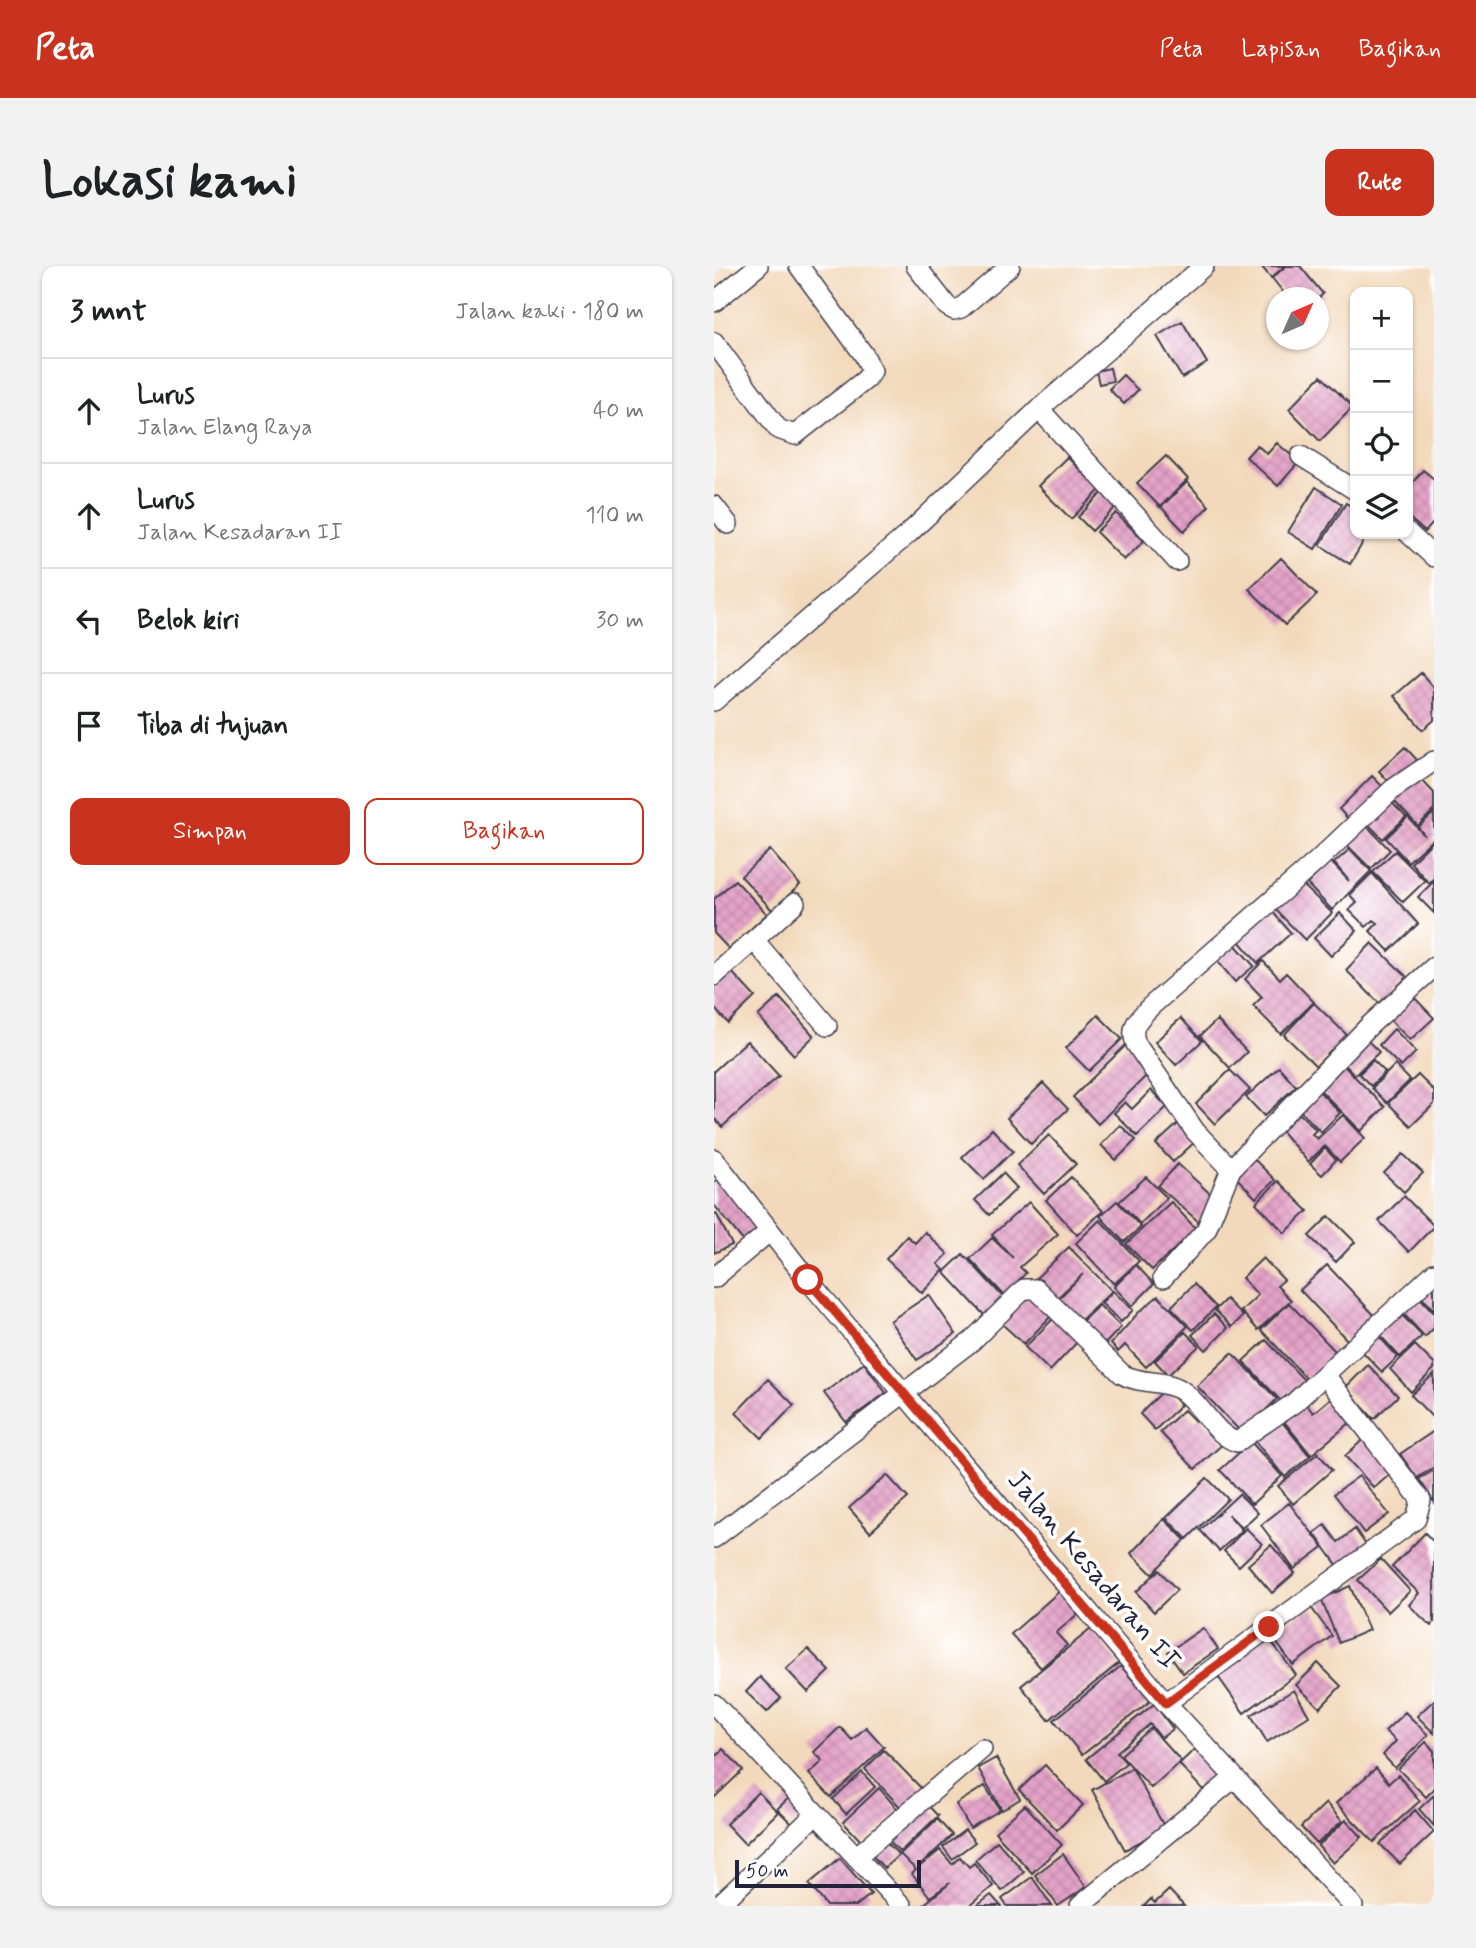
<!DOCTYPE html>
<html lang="id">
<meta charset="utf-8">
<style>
body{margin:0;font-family:Mynerve,sans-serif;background:#f2f2f2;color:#202124}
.controls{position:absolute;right:21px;top:21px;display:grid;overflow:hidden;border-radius:14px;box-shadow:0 2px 5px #0004}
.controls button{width:63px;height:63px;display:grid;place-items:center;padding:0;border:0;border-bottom:2px solid #e0e0e0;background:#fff;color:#202124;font:35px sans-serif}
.compass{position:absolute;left:552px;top:21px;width:63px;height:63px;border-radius:50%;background:#fff;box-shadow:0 2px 5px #0004;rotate:45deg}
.scale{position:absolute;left:21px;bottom:18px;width:186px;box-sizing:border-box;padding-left:7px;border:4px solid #22223b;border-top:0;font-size:19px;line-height:24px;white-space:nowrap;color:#22223b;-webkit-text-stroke:5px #fff;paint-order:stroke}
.stop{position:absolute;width:21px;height:21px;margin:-16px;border:5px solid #c8321e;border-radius:50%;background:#fff}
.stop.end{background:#c8321e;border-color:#fff;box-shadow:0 2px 7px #0008}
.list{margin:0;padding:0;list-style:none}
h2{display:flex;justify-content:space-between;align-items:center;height:91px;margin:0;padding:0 28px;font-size:30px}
h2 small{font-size:23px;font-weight:400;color:#757577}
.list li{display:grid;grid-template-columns:46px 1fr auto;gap:21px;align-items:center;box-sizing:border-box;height:105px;padding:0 28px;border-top:2px solid #e0e0e0}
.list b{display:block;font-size:26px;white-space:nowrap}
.list p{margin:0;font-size:23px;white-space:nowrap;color:#757577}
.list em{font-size:23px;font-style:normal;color:#757577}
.actions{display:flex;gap:14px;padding:21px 28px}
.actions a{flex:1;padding:16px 0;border:2px solid #c8321e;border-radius:14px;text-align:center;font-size:24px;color:#c8321e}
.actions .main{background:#c8321e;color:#fff}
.icon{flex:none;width:38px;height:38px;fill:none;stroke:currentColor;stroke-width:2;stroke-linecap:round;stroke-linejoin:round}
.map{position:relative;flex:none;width:720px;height:1640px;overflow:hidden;border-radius:14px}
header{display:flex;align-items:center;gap:42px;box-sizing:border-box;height:98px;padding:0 35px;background:#c8321e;color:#fff}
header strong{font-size:33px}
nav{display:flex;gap:38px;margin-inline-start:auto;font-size:24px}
.intro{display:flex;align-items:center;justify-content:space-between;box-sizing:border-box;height:168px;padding:0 42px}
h1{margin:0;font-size:49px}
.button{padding:18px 32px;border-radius:14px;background:#c8321e;color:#fff;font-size:24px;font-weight:700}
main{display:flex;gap:42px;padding:0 42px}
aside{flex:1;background:#fff;border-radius:14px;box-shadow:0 2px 5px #0004}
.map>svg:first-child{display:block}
</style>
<header>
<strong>Peta</strong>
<nav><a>Peta</a><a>Lapisan</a><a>Bagikan</a></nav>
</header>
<div class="intro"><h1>Lokasi kami</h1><a class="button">Rute</a></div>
<main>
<aside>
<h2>3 mnt<small>Jalan kaki · 180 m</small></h2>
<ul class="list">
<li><svg class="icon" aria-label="ahead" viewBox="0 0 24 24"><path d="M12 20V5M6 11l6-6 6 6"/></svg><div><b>Lurus</b><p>Jalan Elang Raya</p></div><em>40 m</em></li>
<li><svg class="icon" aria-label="ahead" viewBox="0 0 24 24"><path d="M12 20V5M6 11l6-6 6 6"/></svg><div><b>Lurus</b><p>Jalan Kesadaran II</p></div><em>110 m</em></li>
<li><svg class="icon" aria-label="left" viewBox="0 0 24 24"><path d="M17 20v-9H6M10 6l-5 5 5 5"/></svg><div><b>Belok kiri</b></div><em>30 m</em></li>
<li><svg class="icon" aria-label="arrive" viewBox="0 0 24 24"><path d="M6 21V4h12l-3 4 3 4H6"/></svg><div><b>Tiba di tujuan</b></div></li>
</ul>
<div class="actions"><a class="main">Simpan</a><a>Bagikan</a></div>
</aside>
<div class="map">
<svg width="720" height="1640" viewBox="0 0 720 1640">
<defs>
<pattern id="building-cross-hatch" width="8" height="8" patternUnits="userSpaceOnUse" patternTransform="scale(1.75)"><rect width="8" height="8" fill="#e4a2c7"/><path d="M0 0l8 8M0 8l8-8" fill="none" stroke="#c38bac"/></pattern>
</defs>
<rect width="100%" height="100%" fill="#fff"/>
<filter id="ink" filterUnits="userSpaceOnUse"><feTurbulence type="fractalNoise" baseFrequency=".0143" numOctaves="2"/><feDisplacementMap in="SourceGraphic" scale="14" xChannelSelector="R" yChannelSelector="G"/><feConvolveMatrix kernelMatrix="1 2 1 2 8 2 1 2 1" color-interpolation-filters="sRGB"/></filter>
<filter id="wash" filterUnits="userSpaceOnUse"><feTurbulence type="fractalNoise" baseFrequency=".00686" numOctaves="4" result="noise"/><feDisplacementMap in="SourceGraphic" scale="28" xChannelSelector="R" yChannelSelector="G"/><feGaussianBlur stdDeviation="1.57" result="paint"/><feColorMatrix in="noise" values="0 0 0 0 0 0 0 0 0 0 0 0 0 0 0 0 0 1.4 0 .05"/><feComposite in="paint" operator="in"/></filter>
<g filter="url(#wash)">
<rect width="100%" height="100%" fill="#f3d9bb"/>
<g id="blocks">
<!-- building -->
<path fill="url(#building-cross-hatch)" d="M547,0H571L557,12Z
M572,0H586L609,28L605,32H574L558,12Z
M468,55L493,97L468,112L443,70Z
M396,102L399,115L385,118L382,105Z
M409,109L424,124L410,138L395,123Z
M607,110L639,141L606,175L575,143Z
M563,177L585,196L564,220L532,191L543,179L553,188Z
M452,190L474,213L446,241L423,217Z
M353,191L386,224L357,253L324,220Z
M709,204L720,213V256L711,266L694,251V222Z
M473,216L495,240L470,265L447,241Z
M602,221L628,238L601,283L574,266Z
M391,224L405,238L378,265L364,251Z
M632,237L641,243V268H654L636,298L606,279Z
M402,247L430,275L410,294L382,266Z
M567,292L603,329L571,359L535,323Z
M707,407L720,422V454L709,464L680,430Z
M691,481L703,494L677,518L665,505Z
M658,510L671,523L637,556L625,543Z
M704,510L720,527V544L704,560L679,534Z
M674,533L692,551L669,573L651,555Z
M720,547V572L694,596L672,572L694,551L711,570L704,561Z
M650,557L676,584L657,603L630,576Z
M720,574V612L715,617L697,597Z
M636,583L657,605L618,644L593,618L616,595L635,615L620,597Z
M56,584L86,619L58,644L27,610Z
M681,585L711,615L689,636L659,606Z
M658,607L704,658L675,685L656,665L664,657L660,654L652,661L635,644L643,637L636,629Z
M21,614L53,648L15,683L0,667V633Z
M720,615V647L704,631Z
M587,617L618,647L591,674L561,643Z
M557,644L577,667L544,697L524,674Z
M626,647L643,665L617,690L600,672Z
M519,676L540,700L521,716L500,691Z
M658,677L693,711L666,738L632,704Z
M549,695L566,713L572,707L600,736L567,768L539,740L548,731L531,713Z
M16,704L41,731L14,757L0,742V719Z
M697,728L720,752L696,774L673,751Z
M65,731L100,770L80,789L44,750Z
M600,737L633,769L602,800L570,769Z
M384,749L408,773L375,805L352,782Z
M467,752L488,775L462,799L441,776Z
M503,754L533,786L516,802L486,770Z
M680,763L702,786L687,801L665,779Z
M648,769L665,786L641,809L624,792Z
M33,775L65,810L8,861L0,852V805Z
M413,778L438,804L384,858L359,831Z
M659,794L671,806L657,820L645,808Z
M628,798L671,841L647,865L604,822Z
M681,799L696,814L673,837L658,822Z
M565,801L582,820L550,850L532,831Z
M516,804L536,824L501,858L482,838Z
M704,809L720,825V838L697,860L674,837Z
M329,817L354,843L317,878L293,852Z
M602,822L626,847L607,866L583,841Z
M437,824L453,841L423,870L400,847L411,836L418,843Z
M581,843L602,864L598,868L603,873L629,849L651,872L626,896L611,880L594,896L564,861Z
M466,856L483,874L459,896L442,878Z
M406,859L422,874L402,894L387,879Z
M278,863L299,885L270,913L248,891Z
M335,869L362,898L330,928L303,899Z
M611,882L622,894L608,909L596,898Z
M689,888L709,907L690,926L670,907Z
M538,891L561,914L542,932L519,908Z
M464,898L504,935L485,956L444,920Z
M289,907L303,922L275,949L261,934Z
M9,909L50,959L30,976L0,939V916Z
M357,911L389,945L363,969L332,934Z
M432,911L453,932L426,958L405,936Z
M564,915L594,945L571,967L542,937Z
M690,930L720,960L695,986L665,955Z
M403,935L427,961L410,976L386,950Z
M315,936L344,968L306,1001L312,1007L290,1029L256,993L278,972L299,992L278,969Z
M457,936L482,963L438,1004L412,978Z
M2,947L18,979L0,987V948Z
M615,950L641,976L622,996L595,970Z
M386,954L425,995L400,1018L362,977Z
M211,966L234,988L224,998L230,1004L208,1027L172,993L193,970L201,977Z
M355,981L398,1025L365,1056L344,1033L369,1008L341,1034L321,1013Z
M249,988L290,1032L271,1050L230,1006Z
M549,992L570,1014L563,1020L577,1034L544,1064L527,1045L544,1029L528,1012Z
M422,999L440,1018L418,1040L400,1021Z
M613,999L662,1051L635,1076L586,1024Z
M720,1014V1044L705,1028Z
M480,1018L502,1041L479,1064L457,1041Z
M399,1025L419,1044L407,1056L387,1037Z
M318,1026L340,1047L310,1078L288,1058Z
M702,1027L720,1047V1062L711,1071L685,1043Z
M215,1029L242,1068L203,1094L176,1055Z
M444,1030L474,1060L432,1101L411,1079L404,1086L397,1078L424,1047Z
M512,1033L529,1050L518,1061L501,1044Z
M575,1037L621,1085L593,1113L547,1064Z
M385,1039L407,1061L390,1079L367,1056Z
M684,1045L708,1070L686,1091L662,1065Z
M500,1048L514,1062L492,1084L478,1069Z
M342,1050L366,1073L336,1105L311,1081Z
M659,1064L684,1091L668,1106L643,1080Z
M471,1066L485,1080L454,1109L441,1095Z
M552,1074L590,1114L567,1135L529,1095Z
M701,1079L720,1098V1103L697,1126L676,1103Z
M518,1087L563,1133L528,1167L483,1120Z
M150,1097L172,1127L132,1156L110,1127Z
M654,1099L684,1130L660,1153L631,1122Z
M720,1108V1153L697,1129Z
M54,1113L80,1139L48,1172L22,1147Z
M452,1122L467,1139L441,1164L426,1148Z
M623,1127L643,1151L597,1189L568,1153L590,1135L599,1147Z
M470,1144L481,1155L486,1150L511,1176L481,1203L446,1166Z
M564,1151L596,1190L571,1211L539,1173Z
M720,1165V1201L703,1212L686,1188Z
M652,1171L681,1204L660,1222L631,1190Z
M537,1176L568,1210L538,1238L506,1204Z
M604,1187L618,1204L579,1238L564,1220Z
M720,1204V1236L705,1213Z
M173,1209L194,1232L156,1266L135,1242Z
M645,1210L675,1248L650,1267L620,1228Z
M493,1212L514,1233L473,1273L452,1252Z
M525,1228L544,1247L528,1262L514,1248L528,1264L505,1285L486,1264Z
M575,1237L609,1281L580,1303L547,1259Z
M450,1253L471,1274L438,1308L417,1287Z
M611,1259L624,1276L641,1263L652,1279L624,1300L600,1267Z
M532,1262L548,1278L525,1300L510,1285Z
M711,1267L720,1276V1356L717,1360L695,1339L705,1327L678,1301Z
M557,1279L581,1307L558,1327L534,1299Z
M667,1293L696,1325L674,1346L644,1314Z
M445,1304L463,1324L440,1346L422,1326Z
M636,1320L655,1364L625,1377L607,1333Z
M348,1323L367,1345L342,1367L353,1379L327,1402L297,1368Z
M596,1340L618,1370L579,1399L557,1369Z
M489,1362L504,1383L469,1407L454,1386Z
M377,1363L405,1397L335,1454L307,1420Z
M551,1367L582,1409L530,1447L500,1405Z
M94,1383L116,1405L94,1426L72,1403Z
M604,1397L627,1420L606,1442L582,1419Z
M407,1400L436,1435L368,1489L340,1454Z
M46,1411L67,1432L53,1446L32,1426Z
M580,1424L595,1450L553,1476L537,1449Z
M720,1434V1467L703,1450Z
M440,1438L459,1463L447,1472L436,1458L403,1486L412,1497L390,1515L372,1493Z
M691,1446L714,1469L681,1502L669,1489L682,1475L671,1465Z
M126,1461L138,1474L152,1461L170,1481L117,1531L95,1508L109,1495L100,1486Z
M437,1462L467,1495L437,1522L407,1489Z
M712,1476L720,1485V1523L712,1531L684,1503Z
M482,1482L509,1509L491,1526L465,1498Z
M9,1483L29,1504L0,1532V1492Z
M170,1484L209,1524L188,1543L151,1503Z
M282,1492L306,1533L288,1544L264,1502Z
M331,1499L369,1539L343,1564L305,1524Z
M418,1502L451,1562L411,1584L378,1524Z
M662,1502L675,1517L684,1509L706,1535L660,1576L622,1537Z
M148,1506L161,1521L132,1548L119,1533Z
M271,1520L286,1544L256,1562L242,1538Z
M165,1522L185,1545L150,1578L129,1556Z
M44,1526L64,1546L31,1578L12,1558Z
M720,1529V1560L705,1543Z
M77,1530L92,1545L78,1558L63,1543Z
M208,1533L224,1550L186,1586L170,1569Z
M612,1537L628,1555L603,1578L587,1561Z
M311,1539L348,1579L318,1607L281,1566Z
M701,1544L720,1566L686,1598L666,1578Z
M223,1553L238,1569L204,1602L226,1584L238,1598L246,1591L255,1601L260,1597L279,1620L255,1640H208L236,1617L216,1631L198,1608L202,1604L186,1588Z
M632,1554L648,1571L619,1597L604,1580Z
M251,1564L261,1576L238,1593L229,1581Z
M167,1570L185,1589L170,1602L153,1584Z
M283,1575L310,1606L288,1625L261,1594Z
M349,1588L372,1621L344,1640L321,1609Z
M126,1592L157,1628L142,1640H113L95,1618Z
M318,1611L338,1640H293L288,1633Z
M455,1624L470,1640H430L437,1633L441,1637Z
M277,1629L287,1640H263Z"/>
</g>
</g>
<g filter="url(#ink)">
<use href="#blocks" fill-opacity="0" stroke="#413d4e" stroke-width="2"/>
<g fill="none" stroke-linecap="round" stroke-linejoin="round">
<!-- minor casing -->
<g stroke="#413d4e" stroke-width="22">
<path id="minor" d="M202,0L233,40L240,44L247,42L296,0
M0,36L44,0
M0,76L64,163L81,169L151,114L158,105L150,89L85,0
M325,143L463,295
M587,190L641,224
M0,240L14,258
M694,267L720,291
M0,435L194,268L325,143L490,0
M720,495L679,523L603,595L437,740C425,753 415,760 422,778L481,865L517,903L656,759L720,701
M40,674L113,760
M0,710L81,637
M0,893L94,1014L452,1437L639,1640
M0,1012L56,965
M449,1012L492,964L517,903
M0,1272L258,1075L310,1023H322L408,1108C426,1119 450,1113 467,1124C487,1137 500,1169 523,1176L580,1137L720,1007
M452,1437L702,1253L707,1234L611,1109
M0,1438L188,1640
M142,1591L268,1483
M4,1640L102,1548
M366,1640L520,1512"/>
</g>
<!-- minor -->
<use href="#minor" stroke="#fff" stroke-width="19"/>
</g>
</g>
<g fill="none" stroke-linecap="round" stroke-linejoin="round" filter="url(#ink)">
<!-- route -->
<path stroke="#c8321e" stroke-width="9" d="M94,1014L452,1437L555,1361"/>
</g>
<g text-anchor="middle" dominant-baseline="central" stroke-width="7" stroke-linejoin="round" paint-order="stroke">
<!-- street labels -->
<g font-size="28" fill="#22223b" stroke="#fff">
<text transform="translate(379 1305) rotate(50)">Jalan Kesadaran II</text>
</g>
</g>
</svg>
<div class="controls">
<button>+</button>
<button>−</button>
<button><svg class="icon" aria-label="locate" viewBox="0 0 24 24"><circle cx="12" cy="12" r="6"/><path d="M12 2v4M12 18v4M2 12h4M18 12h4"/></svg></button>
<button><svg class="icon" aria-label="layers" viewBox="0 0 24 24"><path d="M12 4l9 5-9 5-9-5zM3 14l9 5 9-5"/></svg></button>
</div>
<svg class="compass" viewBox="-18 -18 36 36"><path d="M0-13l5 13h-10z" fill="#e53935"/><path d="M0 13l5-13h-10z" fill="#757577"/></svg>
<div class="scale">50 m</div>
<div class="stop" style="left:94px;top:1014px"></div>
<div class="stop end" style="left:555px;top:1361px"></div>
</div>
</main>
